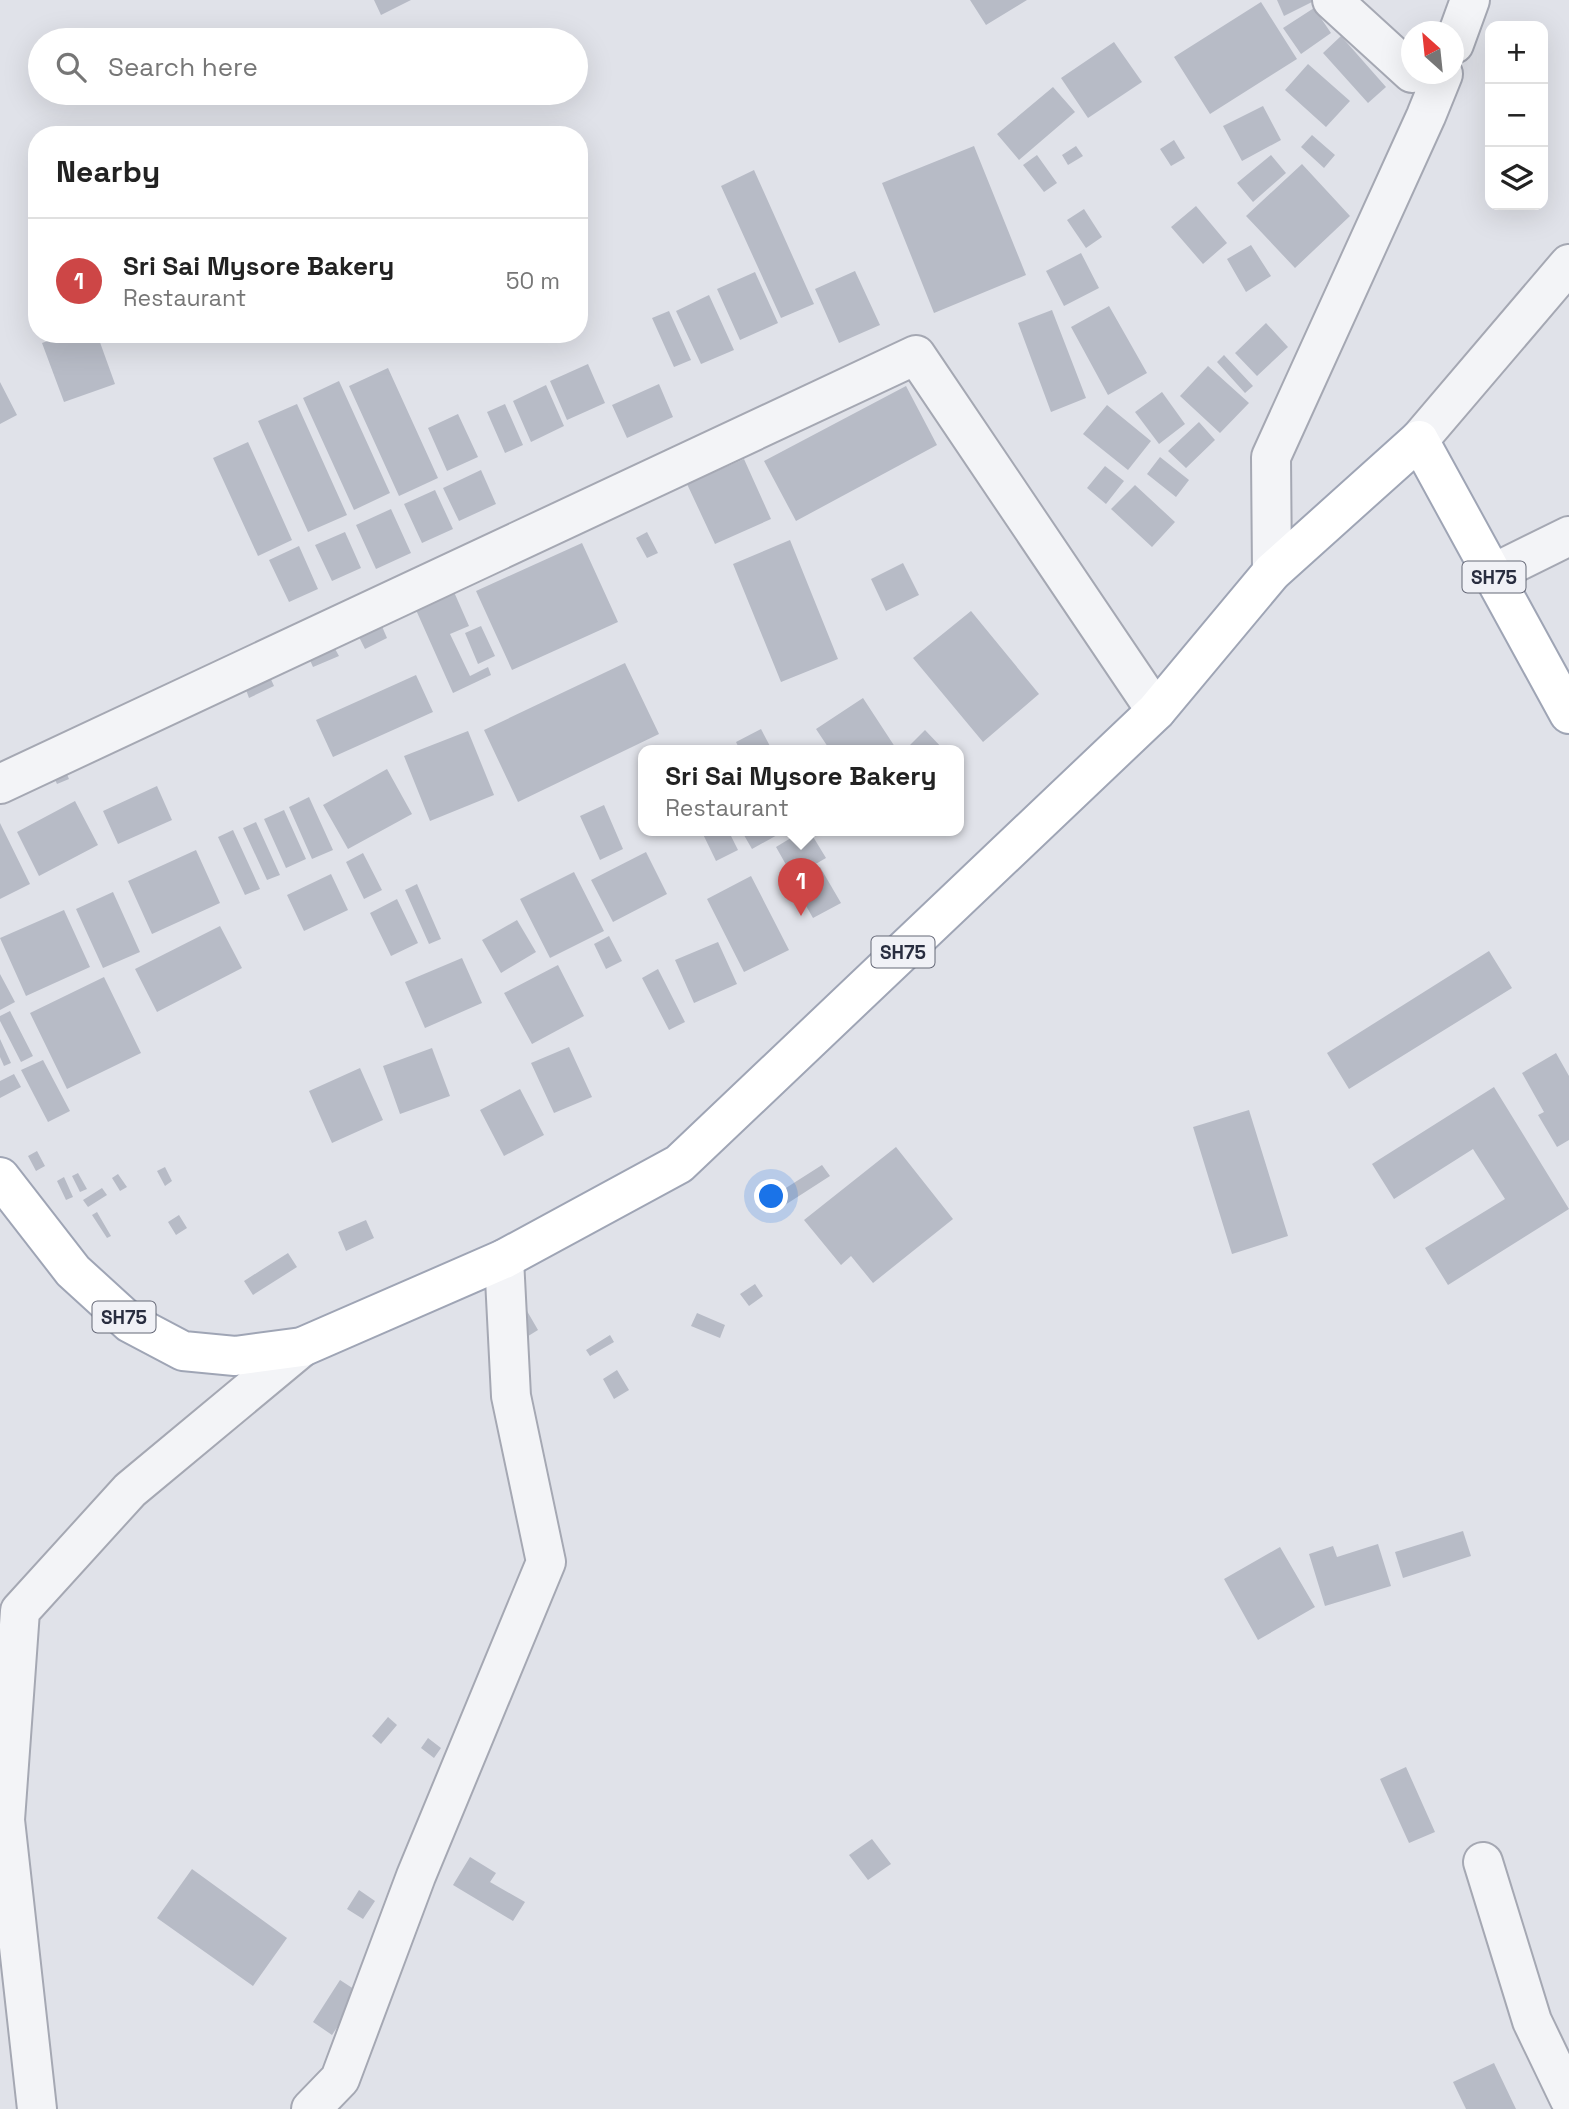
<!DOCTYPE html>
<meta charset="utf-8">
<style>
body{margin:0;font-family:"Space Grotesk",sans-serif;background:#f6f6f6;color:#222}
.controls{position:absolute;right:21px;top:21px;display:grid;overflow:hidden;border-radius:14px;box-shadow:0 7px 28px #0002}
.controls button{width:63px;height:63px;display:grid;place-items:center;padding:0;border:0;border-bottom:2px solid #e0e0e0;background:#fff;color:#222;font:35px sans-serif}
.compass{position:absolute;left:1401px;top:21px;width:63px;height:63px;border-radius:50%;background:#fff;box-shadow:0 7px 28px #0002;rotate:333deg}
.you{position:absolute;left:772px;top:1197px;width:24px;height:24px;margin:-18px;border:5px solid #fff;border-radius:50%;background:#1a73e8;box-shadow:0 0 0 10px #1a73e833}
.badge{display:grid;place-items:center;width:46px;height:46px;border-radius:50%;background:#cd4646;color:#fff;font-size:23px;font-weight:700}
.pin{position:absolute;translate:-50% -58px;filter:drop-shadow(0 2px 4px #0008)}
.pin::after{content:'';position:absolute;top:37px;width:24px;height:21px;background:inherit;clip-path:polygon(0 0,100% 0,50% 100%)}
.popup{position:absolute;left:638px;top:745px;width:326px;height:91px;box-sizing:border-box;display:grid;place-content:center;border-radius:14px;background:#fff;filter:drop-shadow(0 2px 5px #0005);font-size:23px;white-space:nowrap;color:#767676}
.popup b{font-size:26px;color:#222}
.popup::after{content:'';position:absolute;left:50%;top:100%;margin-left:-14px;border:14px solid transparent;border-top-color:#fff}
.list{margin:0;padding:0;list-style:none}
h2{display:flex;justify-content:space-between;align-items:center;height:91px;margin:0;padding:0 28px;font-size:30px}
h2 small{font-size:23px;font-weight:400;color:#767676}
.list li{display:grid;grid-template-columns:46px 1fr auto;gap:21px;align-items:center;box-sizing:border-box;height:126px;padding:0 28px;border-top:2px solid #e0e0e0}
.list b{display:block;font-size:26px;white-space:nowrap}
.list p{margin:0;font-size:23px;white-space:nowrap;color:#767676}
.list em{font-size:23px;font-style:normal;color:#767676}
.icon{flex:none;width:38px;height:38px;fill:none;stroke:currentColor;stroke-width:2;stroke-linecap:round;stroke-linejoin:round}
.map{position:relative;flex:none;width:1569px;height:2109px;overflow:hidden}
.search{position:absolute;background:#fff;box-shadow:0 7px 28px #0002;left:28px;top:28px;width:560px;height:77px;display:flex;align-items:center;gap:18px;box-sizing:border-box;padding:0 24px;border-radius:38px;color:#767676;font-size:26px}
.panel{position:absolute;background:#fff;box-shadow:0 7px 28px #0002;left:28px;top:126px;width:560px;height:217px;border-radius:28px}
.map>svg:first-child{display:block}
</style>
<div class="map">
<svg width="1569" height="2109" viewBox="0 0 1569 2109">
<rect width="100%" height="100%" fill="#e0e2e9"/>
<!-- building -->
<path fill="#b7bbc6" d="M374,0H411L381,15Z
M970,0H1027L986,25Z
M1277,0H1316L1284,16Z
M1261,2L1297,59L1210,114L1174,57Z
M1314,8L1331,33L1301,54L1283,28Z
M1341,36L1386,87L1368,103L1323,53Z
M1114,42L1142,82L1088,118L1061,78Z
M1308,64L1350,101L1326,127L1285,90Z
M1053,87L1075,112L1019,160L997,134Z
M1263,106L1281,140L1242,161L1223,126Z
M1312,135L1335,155L1324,168L1301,147Z
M1174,140L1185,158L1171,166L1160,149Z
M974,146L1026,275L934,313L882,183Z
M1076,146L1083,156L1068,165L1062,155Z
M1037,155L1057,183L1044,192L1023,165Z
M1271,155L1286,173L1253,202L1237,183Z
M1302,164L1350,216L1295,268L1246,216Z
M754,170L814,304L781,318L721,186Z
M1196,206L1227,243L1203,264L1171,227Z
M1084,209L1102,237L1086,248L1067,220Z
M1251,245L1271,276L1246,292L1227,259Z
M1081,253L1099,288L1064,306L1046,271Z
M855,271L880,325L839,343L815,289Z
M755,272L778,323L740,340L717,289Z
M709,295L734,350L701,364L676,311Z
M1109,306L1147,373L1108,395L1071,327Z
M1052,310L1086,398L1051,412L1018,323Z
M669,311L691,360L674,367L652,318Z
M1266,323L1288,347L1257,376L1235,353Z
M67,334H97L115,384L64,402L42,343Z
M1224,355L1253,386L1245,393L1217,362Z
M588,364L605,403L567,420L550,381Z
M1208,366L1249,403L1220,433L1180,396Z
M388,368L438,478L399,496L349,386Z
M339,381L390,493L354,510L303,398Z
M0,382L17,415L0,424Z
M659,384L673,417L627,438L612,405Z
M546,385L564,426L531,442L513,401Z
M906,386L937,445L796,521L764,461Z
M1162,392L1185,424L1159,444L1135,412Z
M297,404L347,515L308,532L258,421Z
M505,404L523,445L505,453L487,412Z
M1107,405L1151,441L1128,470L1083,434Z
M458,414L478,457L447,471L428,428Z
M1199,422L1215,440L1186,468L1168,451Z
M248,442L292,540L258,556L213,458Z
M1160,457L1189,480L1176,497L1147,474Z
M744,459L771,519L715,544L687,484Z
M1105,466L1124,481L1106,504L1087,488Z
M481,470L496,504L459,521L443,488Z
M1135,485L1175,522L1152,547L1111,509Z
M435,490L453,529L422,543L404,504Z
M391,509L411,553L376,569L356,525Z
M345,532L361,568L332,581L315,545Z
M647,532L658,553L647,558L636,538Z
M790,540L838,659L781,682L733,564Z
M582,543L618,622L512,670L476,591Z
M299,546L318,589L289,602L269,560Z
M903,563L919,595L886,611L871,579Z
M454,592L469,626L450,634L470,676L488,667L491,675L453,693L416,610Z
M971,611L1039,694L983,742L913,658Z
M381,624L387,638L365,649L358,635Z
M481,626L495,656L478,664L465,633Z
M334,647L339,656L313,667L309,658Z
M625,663L659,734L518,802L484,730Z
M269,675L274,686L249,698L245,687Z
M416,675L433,712L333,757L316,720Z
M863,698L897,750H830L816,729Z
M761,729L772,750H740L736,742Z
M925,730L944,750H905Z
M468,731L494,795L430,821L404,756Z
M63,765L69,779L57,784L51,771Z
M387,769L412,814L348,849L323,805Z
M157,786L172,820L118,844L103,811Z
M309,797L333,850L312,859L289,807Z
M75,801L98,845L39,876L17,832Z
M604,805L623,849L600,860L580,816Z
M284,810L306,859L286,868L264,819Z
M256,822L280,875L267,880L243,828Z
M0,823L30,884L0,899Z
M233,830L260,889L245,895L218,837Z
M701,830H728L738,850L716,861Z
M741,830H777L779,834L752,849Z
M804,830H809L826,858L793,877L776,847Z
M196,850L220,903L152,934L128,881Z
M646,852L667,894L613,922L591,880Z
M363,853L382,890L364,899L346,862Z
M820,867L841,903L813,918L793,883Z
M574,872L604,931L550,958L520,899Z
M331,874L348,910L304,931L287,895Z
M751,876L789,950L744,972L707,899Z
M417,884L441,939L429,944L405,890Z
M113,892L140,952L103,968L76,909Z
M397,899L418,943L391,956L370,913Z
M64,910L90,967L26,996L0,938Z
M517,920L536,952L501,973L482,940Z
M220,926L242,968L157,1012L135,969Z
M609,936L622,961L606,969L594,944Z
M718,942L737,984L694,1003L675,960Z
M1489,951L1512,988L1349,1089L1327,1053Z
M462,958L482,1003L425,1028L405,982Z
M558,965L584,1016L532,1044L504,993Z
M658,969L685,1022L669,1030L642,978Z
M0,974L15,1002L0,1010Z
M104,977L141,1053L67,1089L30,1013Z
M10,1011L33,1056L21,1062L0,1021V1016Z
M0,1039L11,1063L4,1066L0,1057Z
M569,1047L592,1097L554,1113L531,1063Z
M432,1048L450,1096L400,1114L383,1066Z
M1556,1053L1569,1076V1140L1557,1147L1538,1115L1544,1112L1522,1073Z
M43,1060L70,1111L48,1122L21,1070Z
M360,1068L383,1120L332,1143L309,1091Z
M14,1074L21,1087L0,1098V1081Z
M1494,1087L1569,1209L1448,1285L1425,1248L1505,1199L1473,1149L1394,1199L1372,1164Z
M520,1089L544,1135L504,1156L480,1110Z
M1249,1110L1288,1236L1232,1254L1193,1127Z
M896,1147L953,1219L873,1283L851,1256L841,1265L804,1220Z
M37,1151L45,1166L36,1171L28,1156Z
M822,1165L830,1176L785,1205L778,1193Z
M165,1167L172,1181L165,1186L157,1171Z
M78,1173L87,1189L80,1192L72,1176Z
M118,1174L127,1187L120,1191L112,1178Z
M64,1177L73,1197L66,1200L57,1181Z
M102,1188L107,1195L88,1207L83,1200Z
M97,1212L111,1236L107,1238L92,1215Z
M179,1215L187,1228L176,1235L168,1222Z
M366,1220L374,1238L346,1251L338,1232Z
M288,1253L297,1267L253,1295L244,1281Z
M755,1284L763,1296L749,1306L740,1294Z
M527,1311L538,1330L525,1338L514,1319Z
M697,1313L725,1325L720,1338L691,1326Z
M610,1335L614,1342L590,1356L586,1350Z
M617,1370L629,1390L614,1399L603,1379Z
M1463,1531L1471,1556L1403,1578L1395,1552Z
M1378,1544L1391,1586L1325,1606L1309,1554L1333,1546L1337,1557Z
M1280,1547L1315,1607L1258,1640L1224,1579Z
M388,1717L397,1725L381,1744L372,1736Z
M428,1738L441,1748L434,1758L421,1748Z
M1406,1767L1435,1832L1409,1843L1380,1779Z
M872,1839L891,1864L868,1880L849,1855Z
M470,1857L496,1873L490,1882L525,1902L513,1921L453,1885Z
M192,1869L287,1938L253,1986L157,1918Z
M359,1890L375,1901L363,1919L347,1909Z
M340,1980L360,1993L332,2035L313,2022Z
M1494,2063L1516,2109H1466L1453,2082Z"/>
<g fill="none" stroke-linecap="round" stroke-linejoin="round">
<!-- minor casing -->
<g stroke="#a5a8b3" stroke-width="42">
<path id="minor" d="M1332,0L1412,73
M1454,44L1470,0
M1419,440L1569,264
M1272,572L1271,457L1426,116L1443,74
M1492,574L1569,536
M0,784L916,355L1156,711
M1483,1862L1532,2021L1569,2098
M37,2109L5,1820L20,1611L130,1490L302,1347
M311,2109L340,2079L416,1876L546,1562L511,1396L504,1259"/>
</g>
<!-- major casing -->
<g stroke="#9fa5b5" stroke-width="42">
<path id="major" d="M0,1177L73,1271L130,1323L183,1351L235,1356L302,1347L504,1259L679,1164L1156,711L1272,572L1419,440L1569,714"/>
</g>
<!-- minor -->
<use href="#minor" stroke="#f3f4f7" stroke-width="38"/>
<!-- major -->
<use href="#major" stroke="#fff" stroke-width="38"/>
</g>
<g text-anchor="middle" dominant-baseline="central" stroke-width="7" stroke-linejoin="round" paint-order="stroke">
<!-- shield labels -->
<g fill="#f0f1f6" stroke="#656877" stroke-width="2">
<rect x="1462.5" y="561.5" width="63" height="31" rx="5"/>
<rect x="871.5" y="936.5" width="63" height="31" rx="5"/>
<rect x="92.5" y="1301.5" width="63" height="31" rx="5"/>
</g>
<g font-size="19" font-weight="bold" fill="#292e40">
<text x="1494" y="577">SH75</text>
<text x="903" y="952">SH75</text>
<text x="124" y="1317">SH75</text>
</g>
</g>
</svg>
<div class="controls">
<button>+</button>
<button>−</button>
<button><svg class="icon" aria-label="layers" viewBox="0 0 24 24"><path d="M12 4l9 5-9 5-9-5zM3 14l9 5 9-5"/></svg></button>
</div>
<svg class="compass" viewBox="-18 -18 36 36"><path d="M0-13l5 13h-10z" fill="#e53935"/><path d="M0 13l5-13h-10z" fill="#767676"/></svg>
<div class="you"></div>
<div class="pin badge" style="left:801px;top:916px">1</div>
<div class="popup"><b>Sri Sai Mysore Bakery</b>Restaurant</div>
<div class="search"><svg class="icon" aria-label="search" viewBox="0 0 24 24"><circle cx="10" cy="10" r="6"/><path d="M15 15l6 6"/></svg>Search here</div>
<section class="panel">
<h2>Nearby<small></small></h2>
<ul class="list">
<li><span class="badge">1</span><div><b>Sri Sai Mysore Bakery</b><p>Restaurant</p></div><em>50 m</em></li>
</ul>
</section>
</div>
